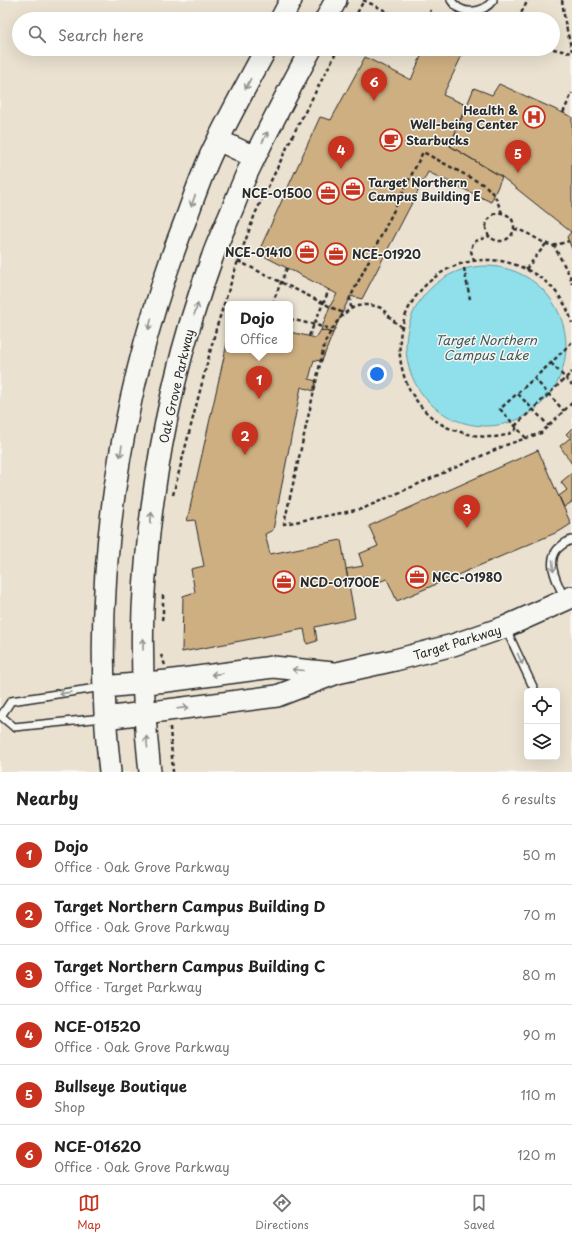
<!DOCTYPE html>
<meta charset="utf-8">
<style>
body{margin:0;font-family:"Playpen Sans",sans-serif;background:#f2f2f2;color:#222}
.controls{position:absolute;right:12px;bottom:12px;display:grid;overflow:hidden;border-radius:6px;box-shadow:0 4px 16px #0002}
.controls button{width:36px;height:36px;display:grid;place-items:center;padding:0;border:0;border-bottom:1px solid #e0e0e0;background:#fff;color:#222;font:20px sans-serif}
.you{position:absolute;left:377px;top:374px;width:14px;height:14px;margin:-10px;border:3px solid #fff;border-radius:50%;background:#1a73e8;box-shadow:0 0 0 6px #1a73e833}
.badge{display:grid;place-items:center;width:26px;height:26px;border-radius:50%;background:#c8321e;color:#fff;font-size:13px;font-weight:700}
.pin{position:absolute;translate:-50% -33px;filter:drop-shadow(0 1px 2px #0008)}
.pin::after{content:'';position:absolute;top:21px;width:14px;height:12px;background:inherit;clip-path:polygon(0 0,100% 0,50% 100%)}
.popup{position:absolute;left:225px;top:301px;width:68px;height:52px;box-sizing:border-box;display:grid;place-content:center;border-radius:6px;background:#fff;filter:drop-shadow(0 1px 3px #0005);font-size:13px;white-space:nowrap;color:#767676}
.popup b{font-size:15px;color:#222}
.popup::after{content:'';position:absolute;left:50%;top:100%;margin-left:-8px;border:8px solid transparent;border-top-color:#fff}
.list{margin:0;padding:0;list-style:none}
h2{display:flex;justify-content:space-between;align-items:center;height:52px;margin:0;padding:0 16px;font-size:17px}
h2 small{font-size:13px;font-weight:400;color:#767676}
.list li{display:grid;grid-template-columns:26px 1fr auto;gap:12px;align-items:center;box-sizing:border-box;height:60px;padding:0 16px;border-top:1px solid #e0e0e0}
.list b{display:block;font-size:15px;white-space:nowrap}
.list p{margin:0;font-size:13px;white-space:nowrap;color:#767676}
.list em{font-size:13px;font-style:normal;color:#767676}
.icon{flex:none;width:22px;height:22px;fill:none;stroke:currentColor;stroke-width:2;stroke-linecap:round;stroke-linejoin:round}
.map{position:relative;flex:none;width:572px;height:772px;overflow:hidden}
.search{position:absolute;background:#fff;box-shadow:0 4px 16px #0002;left:12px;right:12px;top:12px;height:44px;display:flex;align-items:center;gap:10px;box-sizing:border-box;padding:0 14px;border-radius:22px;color:#767676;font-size:15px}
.sheet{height:412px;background:#fff}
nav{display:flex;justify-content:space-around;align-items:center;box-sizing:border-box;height:56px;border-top:1px solid #e0e0e0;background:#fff;font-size:11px;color:#767676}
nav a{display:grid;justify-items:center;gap:2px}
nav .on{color:#c8321e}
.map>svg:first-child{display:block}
</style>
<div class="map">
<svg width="572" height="772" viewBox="0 0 572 772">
<rect width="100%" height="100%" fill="#f6f6f2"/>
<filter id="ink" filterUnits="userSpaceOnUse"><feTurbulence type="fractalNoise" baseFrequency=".025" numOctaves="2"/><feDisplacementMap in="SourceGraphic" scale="8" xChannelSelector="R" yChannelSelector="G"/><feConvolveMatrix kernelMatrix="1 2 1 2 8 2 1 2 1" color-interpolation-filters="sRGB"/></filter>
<g filter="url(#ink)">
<!-- built -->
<path fill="#eae1d0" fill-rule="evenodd" d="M0,0H572V772H0ZM19,19H553V49H19ZM228,304H290V350H228ZM527,691H557V757H527Z"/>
<!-- water -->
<path fill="#8fe0ea" stroke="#67989e" d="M406 346a80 80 0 1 1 160 0a80 80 0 1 1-160 0Z"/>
<!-- building -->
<path fill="#ceaf82" stroke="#2b2b2b" d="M424,49H465L443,95L466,105L450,146L502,177L491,202L428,172L362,299L350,296L333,333L321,330L330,306L337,294L258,253L320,117L331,120L365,57L411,80Z
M499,84L572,117V249L567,237L571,232L502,177L450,146L474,88L492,95Z
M321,330L333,333L322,361L314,360L309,379L316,381L314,391L301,387L273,530L265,534L270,554L341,540L355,618L315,627L317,641L307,644L304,629L182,652L183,596L195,592L191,569L204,566L195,520L187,521L228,339V350H290V332L316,338Z
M572,428V464L560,446L570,438L566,434Z
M538,450L571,524L560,531L397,601L387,579L372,584L367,576L348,580L346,569L363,566L359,554L378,546L369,526Z
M572,473V502L564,507L559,496L567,490L561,482Z"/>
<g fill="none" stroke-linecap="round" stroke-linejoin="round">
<!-- lane casing -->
<g stroke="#2b2b2b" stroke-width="10">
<path id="lane" d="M451,0C461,16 483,14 493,0
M565,599C558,584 543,559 561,546C565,543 567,541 572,540
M506,629L535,691
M103,687L11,701L1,716L14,727L103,718"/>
</g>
<!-- secondary casing -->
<g stroke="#2b2b2b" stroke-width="24">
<path id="secondary" d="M281,19L291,0
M326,19L336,0
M218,140L254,157
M104,687L167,681L273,667L333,673
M105,718L277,696L337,673L395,660L453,645L505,627L572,597
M110,772C89,584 118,392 187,216C195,194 203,171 213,150C230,115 248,82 266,49
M150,772C144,718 141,664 143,609C149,490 171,370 212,258C218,240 227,223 234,205C239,192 244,179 250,167C269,127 290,88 311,49"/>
</g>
<!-- path -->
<path stroke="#2b2b2b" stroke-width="2.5" stroke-dasharray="4 3" stroke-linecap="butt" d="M363,0L403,19
M562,0L565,22L572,51
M354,19L364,0
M427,19L431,10
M518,19L528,0
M553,49L572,53
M563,113L572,93
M486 227a14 14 0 1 1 28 0a14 14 0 1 1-28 0Z
M514,229C529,231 539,243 554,246L570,276L572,284
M553,246L569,241
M238,261L343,313
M474,261L471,251L473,242L490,236
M464,268L470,299
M526,269L546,244
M272,304L287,268
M351,308L350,298L423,152L486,186L495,196L502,213
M290,319L332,329
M402,327C399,325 396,323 394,321C389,317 386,312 381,308C376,306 371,305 366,305C344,305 334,326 325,342L284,524L362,509L506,445L541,433L572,403
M309,336L329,290
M551,363L572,385
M534,378L564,411
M518,394L549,426
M515,426L572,372
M517,428C503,443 472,436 454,430C432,423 413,401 405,379C376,294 469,225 542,279C556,289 568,306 572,323
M526,438L500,409L551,363L572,342
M173,495L216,329L238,261L255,214L295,131L338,49
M162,620L163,613V595
M161,655L165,665
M170,727L173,772"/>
<!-- lane -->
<use href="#lane" stroke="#f6f6f2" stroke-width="7"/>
<!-- secondary -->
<use href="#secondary" stroke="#f6f6f2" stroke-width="21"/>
</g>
<!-- one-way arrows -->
<defs><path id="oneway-shaft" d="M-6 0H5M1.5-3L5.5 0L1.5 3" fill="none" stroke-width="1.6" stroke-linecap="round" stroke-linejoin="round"/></defs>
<g stroke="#90908e">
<use href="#oneway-shaft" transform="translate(248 84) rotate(117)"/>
<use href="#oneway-shaft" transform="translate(265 137) rotate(-63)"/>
<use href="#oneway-shaft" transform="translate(193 201) rotate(111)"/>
<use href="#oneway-shaft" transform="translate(196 309) rotate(-72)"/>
<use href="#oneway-shaft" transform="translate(150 324) rotate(105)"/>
<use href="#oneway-shaft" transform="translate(121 451) rotate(99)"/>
<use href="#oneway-shaft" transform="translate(151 518) rotate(-83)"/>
<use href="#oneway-shaft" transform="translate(553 566) rotate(85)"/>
<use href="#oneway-shaft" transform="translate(143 644) rotate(-90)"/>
<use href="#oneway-shaft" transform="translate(520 659) rotate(65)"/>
<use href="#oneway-shaft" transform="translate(298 670) rotate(-175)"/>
<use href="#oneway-shaft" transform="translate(217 674) rotate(173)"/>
<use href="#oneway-shaft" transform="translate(65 693) rotate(172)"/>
<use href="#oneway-shaft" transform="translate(183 708) rotate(-7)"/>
<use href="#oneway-shaft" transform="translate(147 742) rotate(-95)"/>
</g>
</g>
<!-- icons -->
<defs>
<g id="hospital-ring" transform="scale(1.15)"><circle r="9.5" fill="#f6f6f2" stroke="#c8321e" stroke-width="1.5"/><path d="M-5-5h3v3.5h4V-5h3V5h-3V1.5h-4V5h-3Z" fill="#c8321e"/></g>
<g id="cafe-ring" transform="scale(1.15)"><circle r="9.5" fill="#f6f6f2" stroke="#c8321e" stroke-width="1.5"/><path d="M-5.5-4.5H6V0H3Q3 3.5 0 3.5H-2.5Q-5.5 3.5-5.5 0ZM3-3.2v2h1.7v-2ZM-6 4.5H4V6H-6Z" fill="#c8321e"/></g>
<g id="office-ring" transform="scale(1.15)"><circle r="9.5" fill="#f6f6f2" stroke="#c8321e" stroke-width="1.5"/><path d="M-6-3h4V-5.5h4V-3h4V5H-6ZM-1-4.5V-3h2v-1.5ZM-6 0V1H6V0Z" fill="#c8321e"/></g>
</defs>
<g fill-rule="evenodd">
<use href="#hospital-ring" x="534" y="117"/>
<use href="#cafe-ring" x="391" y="140"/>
<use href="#office-ring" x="353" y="189"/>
<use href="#office-ring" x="328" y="193"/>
<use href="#office-ring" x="307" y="252"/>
<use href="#office-ring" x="336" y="254"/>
<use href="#office-ring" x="417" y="577"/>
<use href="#office-ring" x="284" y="582"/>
</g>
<g text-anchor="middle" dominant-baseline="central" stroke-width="3" stroke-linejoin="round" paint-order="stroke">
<!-- poi labels -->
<g font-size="12" font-weight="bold" fill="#2b2b2b" stroke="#f6f6f2" text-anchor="start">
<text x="518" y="110" text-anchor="end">Health &amp;<tspan x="518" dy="14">Well-being Center</tspan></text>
<text x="406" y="140">Starbucks</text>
<text x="368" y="182">Target Northern<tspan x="368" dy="14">Campus Building E</tspan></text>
<text x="312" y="193" text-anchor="end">NCE-01500</text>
<text x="292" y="252" text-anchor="end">NCE-01410</text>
<text x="352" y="254">NCE-01920</text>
<text x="432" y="577">NCC-01980</text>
<text x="300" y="582">NCD-01700E</text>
</g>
<!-- street labels -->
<g font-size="12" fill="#2b2b2b" stroke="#f6f6f2">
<text transform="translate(176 386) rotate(-77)">Oak Grove Parkway</text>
<text transform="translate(457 642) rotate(-17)">Target Parkway</text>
</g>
<!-- water labels -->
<g font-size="13" font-style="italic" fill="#44585b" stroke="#f6f6f2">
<text x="486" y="339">Target Northern<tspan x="486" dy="15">Campus Lake</tspan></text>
</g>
</g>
</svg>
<div class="controls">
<button><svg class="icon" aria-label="locate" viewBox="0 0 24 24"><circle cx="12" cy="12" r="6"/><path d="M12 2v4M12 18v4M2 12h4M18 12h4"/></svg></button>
<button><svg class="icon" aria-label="layers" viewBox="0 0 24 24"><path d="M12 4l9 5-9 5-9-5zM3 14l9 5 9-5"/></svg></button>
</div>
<div class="you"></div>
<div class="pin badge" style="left:259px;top:399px">1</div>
<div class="popup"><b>Dojo</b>Office</div>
<div class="pin badge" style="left:245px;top:455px">2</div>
<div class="pin badge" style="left:467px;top:528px">3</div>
<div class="pin badge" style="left:341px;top:169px">4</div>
<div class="pin badge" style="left:518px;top:173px">5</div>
<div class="pin badge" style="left:374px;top:101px">6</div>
<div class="search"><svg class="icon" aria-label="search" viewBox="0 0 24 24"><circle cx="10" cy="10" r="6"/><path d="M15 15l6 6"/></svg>Search here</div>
</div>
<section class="sheet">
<h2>Nearby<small>6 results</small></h2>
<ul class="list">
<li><span class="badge">1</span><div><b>Dojo</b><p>Office · Oak Grove Parkway</p></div><em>50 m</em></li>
<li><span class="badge">2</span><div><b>Target Northern Campus Building D</b><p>Office · Oak Grove Parkway</p></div><em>70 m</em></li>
<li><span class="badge">3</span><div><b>Target Northern Campus Building C</b><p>Office · Target Parkway</p></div><em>80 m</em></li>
<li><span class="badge">4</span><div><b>NCE-01520</b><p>Office · Oak Grove Parkway</p></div><em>90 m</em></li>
<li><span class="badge">5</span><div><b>Bullseye Boutique</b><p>Shop</p></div><em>110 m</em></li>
<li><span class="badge">6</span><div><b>NCE-01620</b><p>Office · Oak Grove Parkway</p></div><em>120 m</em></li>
</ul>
</section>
<nav>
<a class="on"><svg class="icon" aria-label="map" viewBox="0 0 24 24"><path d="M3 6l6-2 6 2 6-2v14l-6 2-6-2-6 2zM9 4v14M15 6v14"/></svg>Map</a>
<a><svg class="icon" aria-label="directions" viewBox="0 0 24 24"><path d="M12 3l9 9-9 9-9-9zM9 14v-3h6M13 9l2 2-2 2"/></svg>Directions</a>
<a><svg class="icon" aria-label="saved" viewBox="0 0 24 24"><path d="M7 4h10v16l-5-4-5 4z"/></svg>Saved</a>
</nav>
